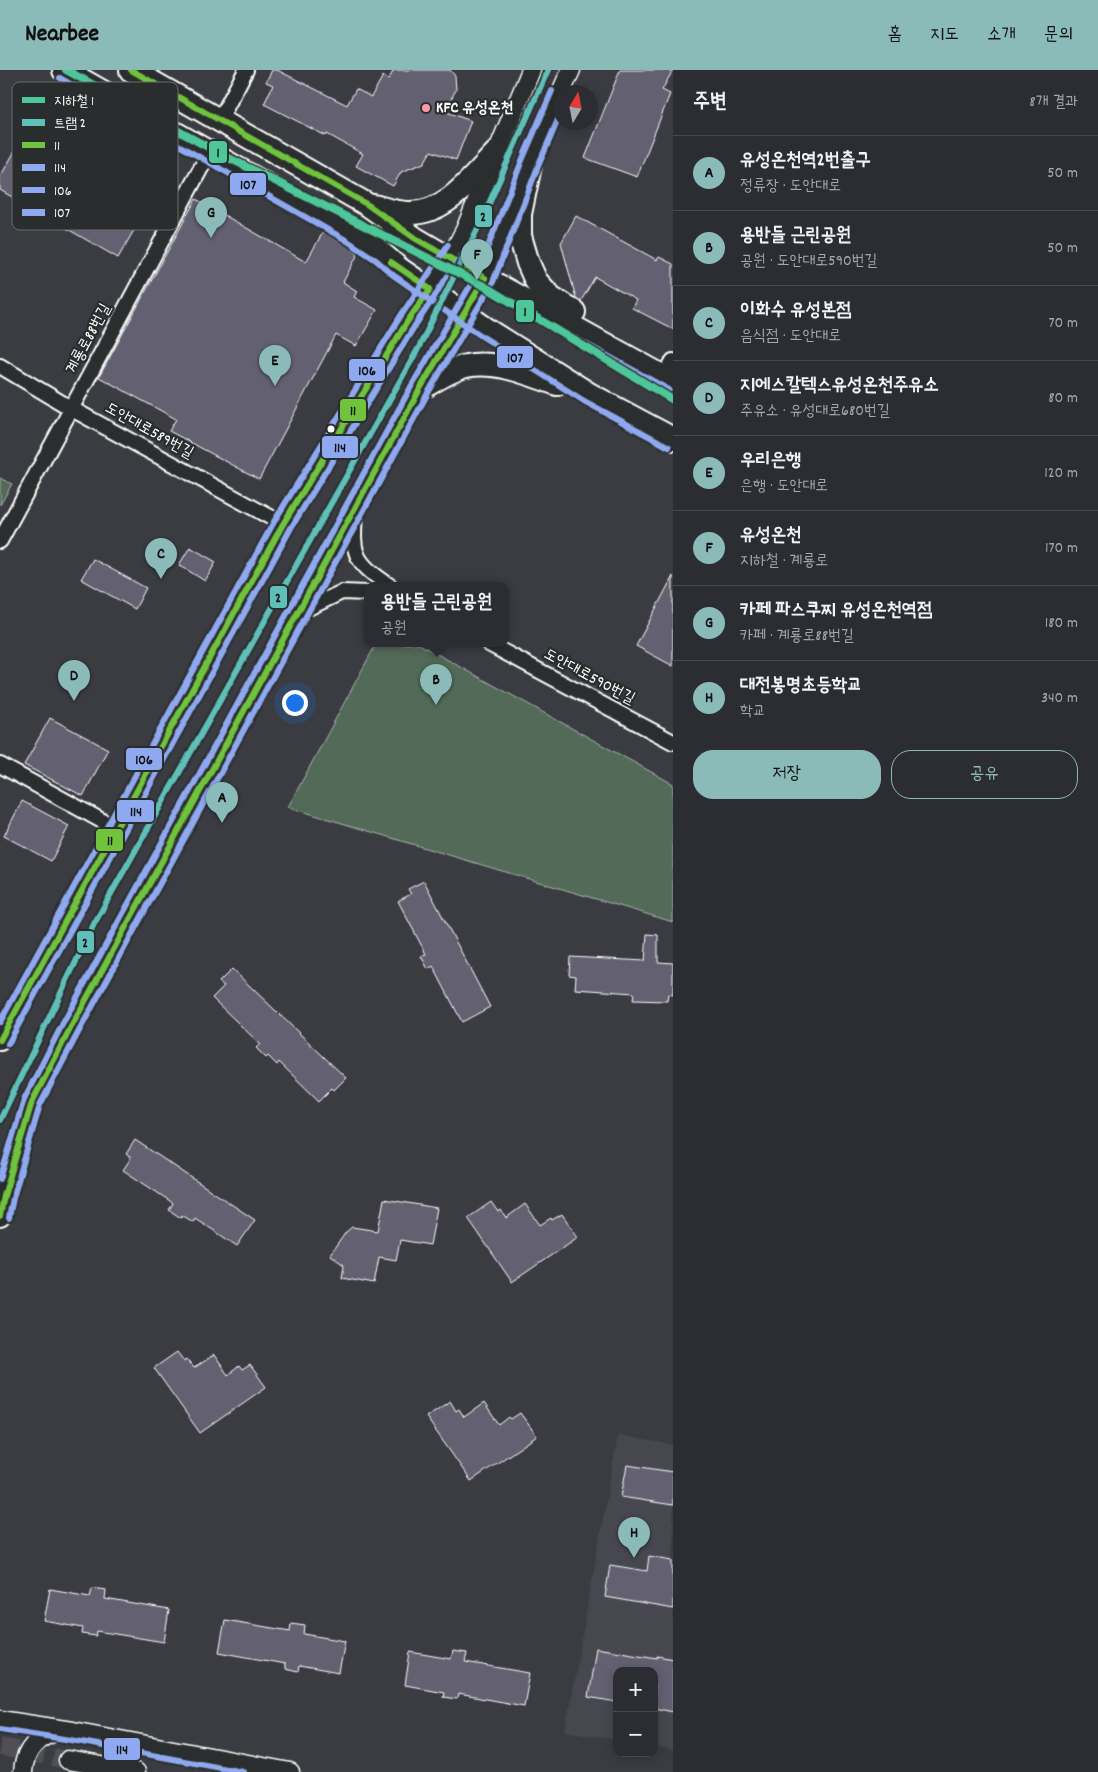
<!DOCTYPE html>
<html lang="ko">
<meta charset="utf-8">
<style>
body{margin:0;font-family:Dekko,"Poor Story",sans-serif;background:#38393e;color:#f1f3f6}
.controls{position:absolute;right:15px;bottom:15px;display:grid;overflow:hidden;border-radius:10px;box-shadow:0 2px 12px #0003}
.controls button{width:45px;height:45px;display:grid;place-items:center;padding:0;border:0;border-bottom:1px solid #48494d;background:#2c2d32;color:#f1f3f6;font:25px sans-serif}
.compass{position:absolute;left:553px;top:15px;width:45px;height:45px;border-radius:50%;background:#2c2d32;box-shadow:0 2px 12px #0003;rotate:10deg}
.you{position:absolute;left:294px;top:632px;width:18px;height:18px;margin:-12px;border:4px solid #fff;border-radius:50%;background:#1a73e8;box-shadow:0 0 0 8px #1a73e833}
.badge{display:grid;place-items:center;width:32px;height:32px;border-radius:50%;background:#8bbbb9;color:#111;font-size:16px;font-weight:700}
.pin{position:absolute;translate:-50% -41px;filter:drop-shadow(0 1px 2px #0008)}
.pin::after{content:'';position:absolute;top:26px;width:18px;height:15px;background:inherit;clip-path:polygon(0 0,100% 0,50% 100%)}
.popup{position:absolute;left:364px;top:512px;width:145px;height:65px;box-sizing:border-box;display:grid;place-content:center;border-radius:10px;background:#2c2d32;filter:drop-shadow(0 1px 4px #0005);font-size:16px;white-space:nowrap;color:#a6a8ac}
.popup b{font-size:19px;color:#f1f3f6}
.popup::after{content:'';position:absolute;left:50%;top:100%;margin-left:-10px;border:10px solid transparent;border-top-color:#2c2d32}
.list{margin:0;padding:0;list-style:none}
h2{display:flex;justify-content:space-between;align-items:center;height:65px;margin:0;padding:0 20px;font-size:21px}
h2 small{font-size:16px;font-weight:400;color:#a6a8ac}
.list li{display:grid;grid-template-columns:32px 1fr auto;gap:15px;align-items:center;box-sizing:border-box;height:75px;padding:0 20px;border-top:1px solid #48494d}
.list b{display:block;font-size:19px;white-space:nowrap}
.list p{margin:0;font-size:16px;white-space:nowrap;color:#a6a8ac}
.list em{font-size:16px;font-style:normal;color:#a6a8ac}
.actions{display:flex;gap:10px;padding:15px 20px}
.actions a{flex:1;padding:11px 0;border:1px solid #8bbbb9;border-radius:20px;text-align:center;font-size:18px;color:#8bbbb9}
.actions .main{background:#8bbbb9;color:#111}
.map{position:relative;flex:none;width:673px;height:1702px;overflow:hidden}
header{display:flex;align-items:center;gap:30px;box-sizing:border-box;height:70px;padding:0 25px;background:#8bbbb9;color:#111}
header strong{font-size:24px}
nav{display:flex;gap:28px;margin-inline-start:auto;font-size:18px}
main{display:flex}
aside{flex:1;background:#2c2d32}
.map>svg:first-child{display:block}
</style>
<header>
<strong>Nearbee</strong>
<nav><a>홈</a><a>지도</a><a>소개</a><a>문의</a></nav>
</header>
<main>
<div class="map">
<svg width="673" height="1702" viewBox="0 0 673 1702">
<rect width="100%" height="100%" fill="#3b3c42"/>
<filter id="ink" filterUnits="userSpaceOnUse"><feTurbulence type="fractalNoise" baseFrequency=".02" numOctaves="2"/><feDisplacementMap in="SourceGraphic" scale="10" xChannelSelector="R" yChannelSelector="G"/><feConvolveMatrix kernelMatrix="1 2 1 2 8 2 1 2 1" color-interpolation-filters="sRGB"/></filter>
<g filter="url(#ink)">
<!-- built -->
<path fill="#474750" d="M618,1365L673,1375V1680L654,1677V1601H617V1670L565,1661Z"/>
<!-- green -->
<path fill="#526a58" stroke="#a8b4ac" d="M0,408L12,414L0,435Z
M376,574H419L673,714V852L288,737Z"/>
<!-- building -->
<path fill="#646072" stroke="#fff" d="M272,0H277L347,35L356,19L371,27L383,6L388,10L394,0H450L455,6L456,20L444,41L471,51L456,90L431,81L424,93L401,102L393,116L356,96L363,84L327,64L326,66L264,34L273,15L266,12Z
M620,0H673L662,20L670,24L637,107L585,88Z
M33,50L157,120L118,188L0,120V107Z
M196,129L306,192L323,162L344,174L358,184L343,212L357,221L354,227L377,240L356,276L336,265L259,409L169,361L176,349L99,307Z
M576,146L657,190L659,187L673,194V259L632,238L636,230L595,207L581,231L576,228L561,173Z
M190,477L216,492L205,511L179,495Z
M93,489L146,518L135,539L81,509Z
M673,506V596L636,576Z
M50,648L108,679L83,726L24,695Z
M22,731L69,756L51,791L4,766Z
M424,811L490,937L462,952L433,896L428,899L421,886L426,884L398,831L411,824L408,819Z
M647,864L658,865V892L673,893V925L668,924L667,931L633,930L634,923L575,919L576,906L569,905L570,887L645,891Z
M232,899L346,1008L334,1020L332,1018L319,1031L279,992L277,995L268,986L266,988L256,978L260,974L212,928L224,916L219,912Z
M135,1070L255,1150L237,1176L195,1148L193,1152L182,1145L181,1148L169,1140L173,1133L123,1100L131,1088L126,1084Z
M384,1129L437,1138L430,1175L400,1170L396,1190L379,1187L374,1214L342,1208L344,1195L330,1185L346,1162L352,1157L378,1161Z
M491,1132L498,1142L501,1140L506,1148L525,1134L540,1155L551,1148L552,1150L562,1144L578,1167L512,1212L468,1148Z
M177,1282L184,1291L187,1289L194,1298L214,1285L228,1305L239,1296L242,1300L250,1295L266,1317L200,1363L154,1298Z
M450,1331L456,1341L459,1339L464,1347L484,1333L499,1355L509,1347L511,1349L520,1343L537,1366L471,1411L426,1347Z
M627,1395L673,1402V1435L621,1427Z
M649,1486L673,1490V1539L605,1527L610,1495L647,1501Z
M92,1518L106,1520L105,1529L169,1540L164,1572L97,1561L96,1566L82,1564L83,1558L44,1551L50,1519L90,1526Z
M225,1550L290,1561L291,1553L305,1555L304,1564L345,1571L339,1603L299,1596L298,1602L285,1599V1594L219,1582Z
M596,1578L657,1588V1586L673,1589V1642L654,1638V1601H617V1632L588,1627Z
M453,1581L467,1583L465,1592L530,1603L524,1636L458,1624L457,1629L443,1627L444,1622L405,1615L410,1582L451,1589Z"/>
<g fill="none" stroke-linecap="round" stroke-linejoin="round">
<!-- tertiary-tunnel -->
<path stroke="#4f5055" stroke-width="18" stroke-dasharray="18 9" stroke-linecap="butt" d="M0,1677L68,1690"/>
<!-- minor casing -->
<g stroke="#fff" stroke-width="18">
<path id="minor" d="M219,51L246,0
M0,296L72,339L283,454
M664,307L673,291
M355,443C352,486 354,491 390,516
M0,471L209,83
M298,543L342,522L367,523
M489,574L673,672
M0,695L115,758"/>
</g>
<!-- tertiary casing -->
<g stroke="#fff" stroke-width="21">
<path id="tertiary" d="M561,22L571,0
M527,102L560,24
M450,189L465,160L531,0
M485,208L517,126
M0,1650L72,1661L290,1702
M68,1690L136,1702
M23,1702C24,1680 39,1664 61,1661"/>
</g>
<!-- secondary casing -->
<g stroke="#fff" stroke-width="24">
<path id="secondary" d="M0,970L283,454L407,252L450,189
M0,1146L4,1126L32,1032L70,959L420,319L485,208"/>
</g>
<!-- primary casing -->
<g stroke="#fff" stroke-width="26">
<path id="primary" d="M64,0L351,163L381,183L398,198L488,260L589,324L673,369
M131,0L368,135L416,169L450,189L673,312
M531,91L520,144V166L528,193L536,211L551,227L574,242
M374,136C385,139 397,143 409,143C447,144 473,106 498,81
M420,319C434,311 450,300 466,296C496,290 530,304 557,314"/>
</g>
<!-- minor -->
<use href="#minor" stroke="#2a2d2e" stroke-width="14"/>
<!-- tertiary -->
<use href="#tertiary" stroke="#2a2d2e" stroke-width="18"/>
<!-- secondary -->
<use href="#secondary" stroke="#2a2d2e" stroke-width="20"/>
<!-- primary -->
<use href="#primary" stroke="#2a2d2e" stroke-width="22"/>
<!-- bus-1 casing -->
<g stroke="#2a2d2e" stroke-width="10">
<path id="bus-1" d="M64,0L166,58
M0,970L283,454L407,252L430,219L391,192
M0,1146L4,1126L32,1032L70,959L420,319L485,208L416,169L368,135L131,0"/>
</g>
<!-- bus-2 casing -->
<g stroke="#2a2d2e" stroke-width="10">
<path id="bus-2" d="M8,974L291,458L414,257L462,185
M9,1148L13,1128L40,1035L78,963L428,323L493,212L539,94L560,45
M0,1659L71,1670L243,1702"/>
</g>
<!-- bus-3 casing -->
<g stroke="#2a2d2e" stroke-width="10">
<path id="bus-3" d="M0,952L275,450L400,247L448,175
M0,1109L24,1029L62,955L412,315L477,204L523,88L552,21"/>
</g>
<!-- bus-4 casing -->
<g stroke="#2a2d2e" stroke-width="10">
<path id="bus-4" d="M60,8L346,170L376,190L393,205L483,267L584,331L669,377
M439,193L669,320"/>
</g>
<!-- bus-1 -->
<use href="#bus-1" stroke="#70c43c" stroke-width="6"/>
<!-- bus-2 -->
<use href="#bus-2" stroke="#8fa9f0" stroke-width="6"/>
<!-- bus-3 -->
<use href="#bus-3" stroke="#8fa9f0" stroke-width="6"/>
<!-- bus-4 -->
<use href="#bus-4" stroke="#8fa9f0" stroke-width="6"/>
<!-- tram-1 casing -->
<g stroke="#2a2d2e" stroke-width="10">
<path id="tram-1" d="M0,1050L94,854L418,279L480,154L548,0"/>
</g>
<!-- tram-1 -->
<use href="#tram-1" stroke="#5fc0b9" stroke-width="6"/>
<!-- metro-1 casing -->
<g stroke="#2a2d2e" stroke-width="11">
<path id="metro-1" d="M66,0L219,83L484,216L673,330"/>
</g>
<!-- metro-1 -->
<use href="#metro-1" stroke="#4dc799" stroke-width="8"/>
</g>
</g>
<!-- markers -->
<circle fill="#ff9aa2" stroke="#2a2d2e" stroke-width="2" cx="426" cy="38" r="5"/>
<circle fill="#fff" stroke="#2a2d2e" stroke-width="2" cx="331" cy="359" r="4.5"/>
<g text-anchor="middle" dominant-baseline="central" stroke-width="4.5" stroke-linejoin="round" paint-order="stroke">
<!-- poi labels -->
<g font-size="16" font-weight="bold" fill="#fff" stroke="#2a2d2e" text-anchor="start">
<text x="436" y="38">KFC 유성온천</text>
</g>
<!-- street labels -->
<g font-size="16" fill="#fff" stroke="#2a2d2e">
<text transform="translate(89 269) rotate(-62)">계룡로88번길</text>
<text transform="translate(149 361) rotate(29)">도안대로589번길</text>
<text transform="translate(589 607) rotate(28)">도안대로590번길</text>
</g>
</g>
<!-- legend -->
<rect x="12" y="12" width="166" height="148" rx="8" fill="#2a2d2e" stroke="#6a6c6d" stroke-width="1"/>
<rect x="22" y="27" width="23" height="6" fill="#4dc799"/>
<rect x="22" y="49" width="23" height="7" fill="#5fc0b9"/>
<rect x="22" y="72" width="23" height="6" fill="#70c43c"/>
<rect x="22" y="94" width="23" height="7" fill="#8fa9f0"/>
<rect x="22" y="117" width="23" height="6" fill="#8fa9f0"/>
<rect x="22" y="139" width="23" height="7" fill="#8fa9f0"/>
<g font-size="14" fill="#fff">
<text x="54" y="35">지하철 1</text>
<text x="54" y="57">트램 2</text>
<text x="54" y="80">11</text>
<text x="54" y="102">114</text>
<text x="54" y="125">106</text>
<text x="54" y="147">107</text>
</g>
<g stroke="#2a2d2e" stroke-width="2">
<rect x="208" y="70" width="20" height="24" rx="5" fill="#4dc799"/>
<rect x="229" y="102" width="38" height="24" rx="5" fill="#8fa9f0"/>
<rect x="474" y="134" width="19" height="24" rx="5" fill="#5fc0b9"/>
<rect x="515" y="229" width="20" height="24" rx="5" fill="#4dc799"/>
<rect x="496" y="275" width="38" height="24" rx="5" fill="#8fa9f0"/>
<rect x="348" y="288" width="38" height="24" rx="5" fill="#8fa9f0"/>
<rect x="339" y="328" width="28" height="24" rx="5" fill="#70c43c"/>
<rect x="321" y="365" width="38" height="24" rx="5" fill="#8fa9f0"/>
<rect x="269" y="515" width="19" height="24" rx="5" fill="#5fc0b9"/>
<rect x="125" y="677" width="38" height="24" rx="5" fill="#8fa9f0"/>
<rect x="116" y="729" width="39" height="24" rx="5" fill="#8fa9f0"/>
<rect x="95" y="758" width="29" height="24" rx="5" fill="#70c43c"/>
<rect x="76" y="860" width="19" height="24" rx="5" fill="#5fc0b9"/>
<rect x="103" y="1667" width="38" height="24" rx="5" fill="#8fa9f0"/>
</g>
<g font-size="14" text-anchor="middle" font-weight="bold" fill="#111">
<text x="218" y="87">1</text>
<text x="248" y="119">107</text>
<text x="483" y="151">2</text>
<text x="525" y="246">1</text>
<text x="515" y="292">107</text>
<text x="367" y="305">106</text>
<text x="353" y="345">11</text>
<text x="340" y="382">114</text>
<text x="278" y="532">2</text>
<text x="144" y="694">106</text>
<text x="136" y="746">114</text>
<text x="110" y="775">11</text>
<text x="85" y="877">2</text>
<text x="122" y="1684">114</text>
</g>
</svg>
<div class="controls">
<button>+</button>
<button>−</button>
</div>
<svg class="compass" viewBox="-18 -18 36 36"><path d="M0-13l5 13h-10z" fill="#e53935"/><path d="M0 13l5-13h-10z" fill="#a6a8ac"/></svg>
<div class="you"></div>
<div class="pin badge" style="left:222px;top:753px">A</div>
<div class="pin badge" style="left:436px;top:635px">B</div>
<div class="popup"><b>용반들 근린공원</b>공원</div>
<div class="pin badge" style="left:161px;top:509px">C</div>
<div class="pin badge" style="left:74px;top:631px">D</div>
<div class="pin badge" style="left:275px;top:316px">E</div>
<div class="pin badge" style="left:477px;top:210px">F</div>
<div class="pin badge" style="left:211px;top:168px">G</div>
<div class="pin badge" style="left:634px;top:1488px">H</div>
</div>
<aside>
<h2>주변<small>8개 결과</small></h2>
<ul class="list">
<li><span class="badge">A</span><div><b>유성온천역2번출구</b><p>정류장 · 도안대로</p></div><em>50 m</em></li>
<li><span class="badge">B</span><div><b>용반들 근린공원</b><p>공원 · 도안대로590번길</p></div><em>50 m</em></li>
<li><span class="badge">C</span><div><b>이화수 유성본점</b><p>음식점 · 도안대로</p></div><em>70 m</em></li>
<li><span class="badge">D</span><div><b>지에스칼텍스유성온천주유소</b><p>주유소 · 유성대로680번길</p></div><em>80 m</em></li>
<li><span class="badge">E</span><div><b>우리은행</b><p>은행 · 도안대로</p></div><em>120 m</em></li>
<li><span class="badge">F</span><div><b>유성온천</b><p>지하철 · 계룡로</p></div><em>170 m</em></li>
<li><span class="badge">G</span><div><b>카페 파스쿠찌 유성온천역점</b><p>카페 · 계룡로88번길</p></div><em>180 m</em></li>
<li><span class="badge">H</span><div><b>대전봉명초등학교</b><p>학교</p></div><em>340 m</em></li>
</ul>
<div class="actions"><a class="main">저장</a><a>공유</a></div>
</aside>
</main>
